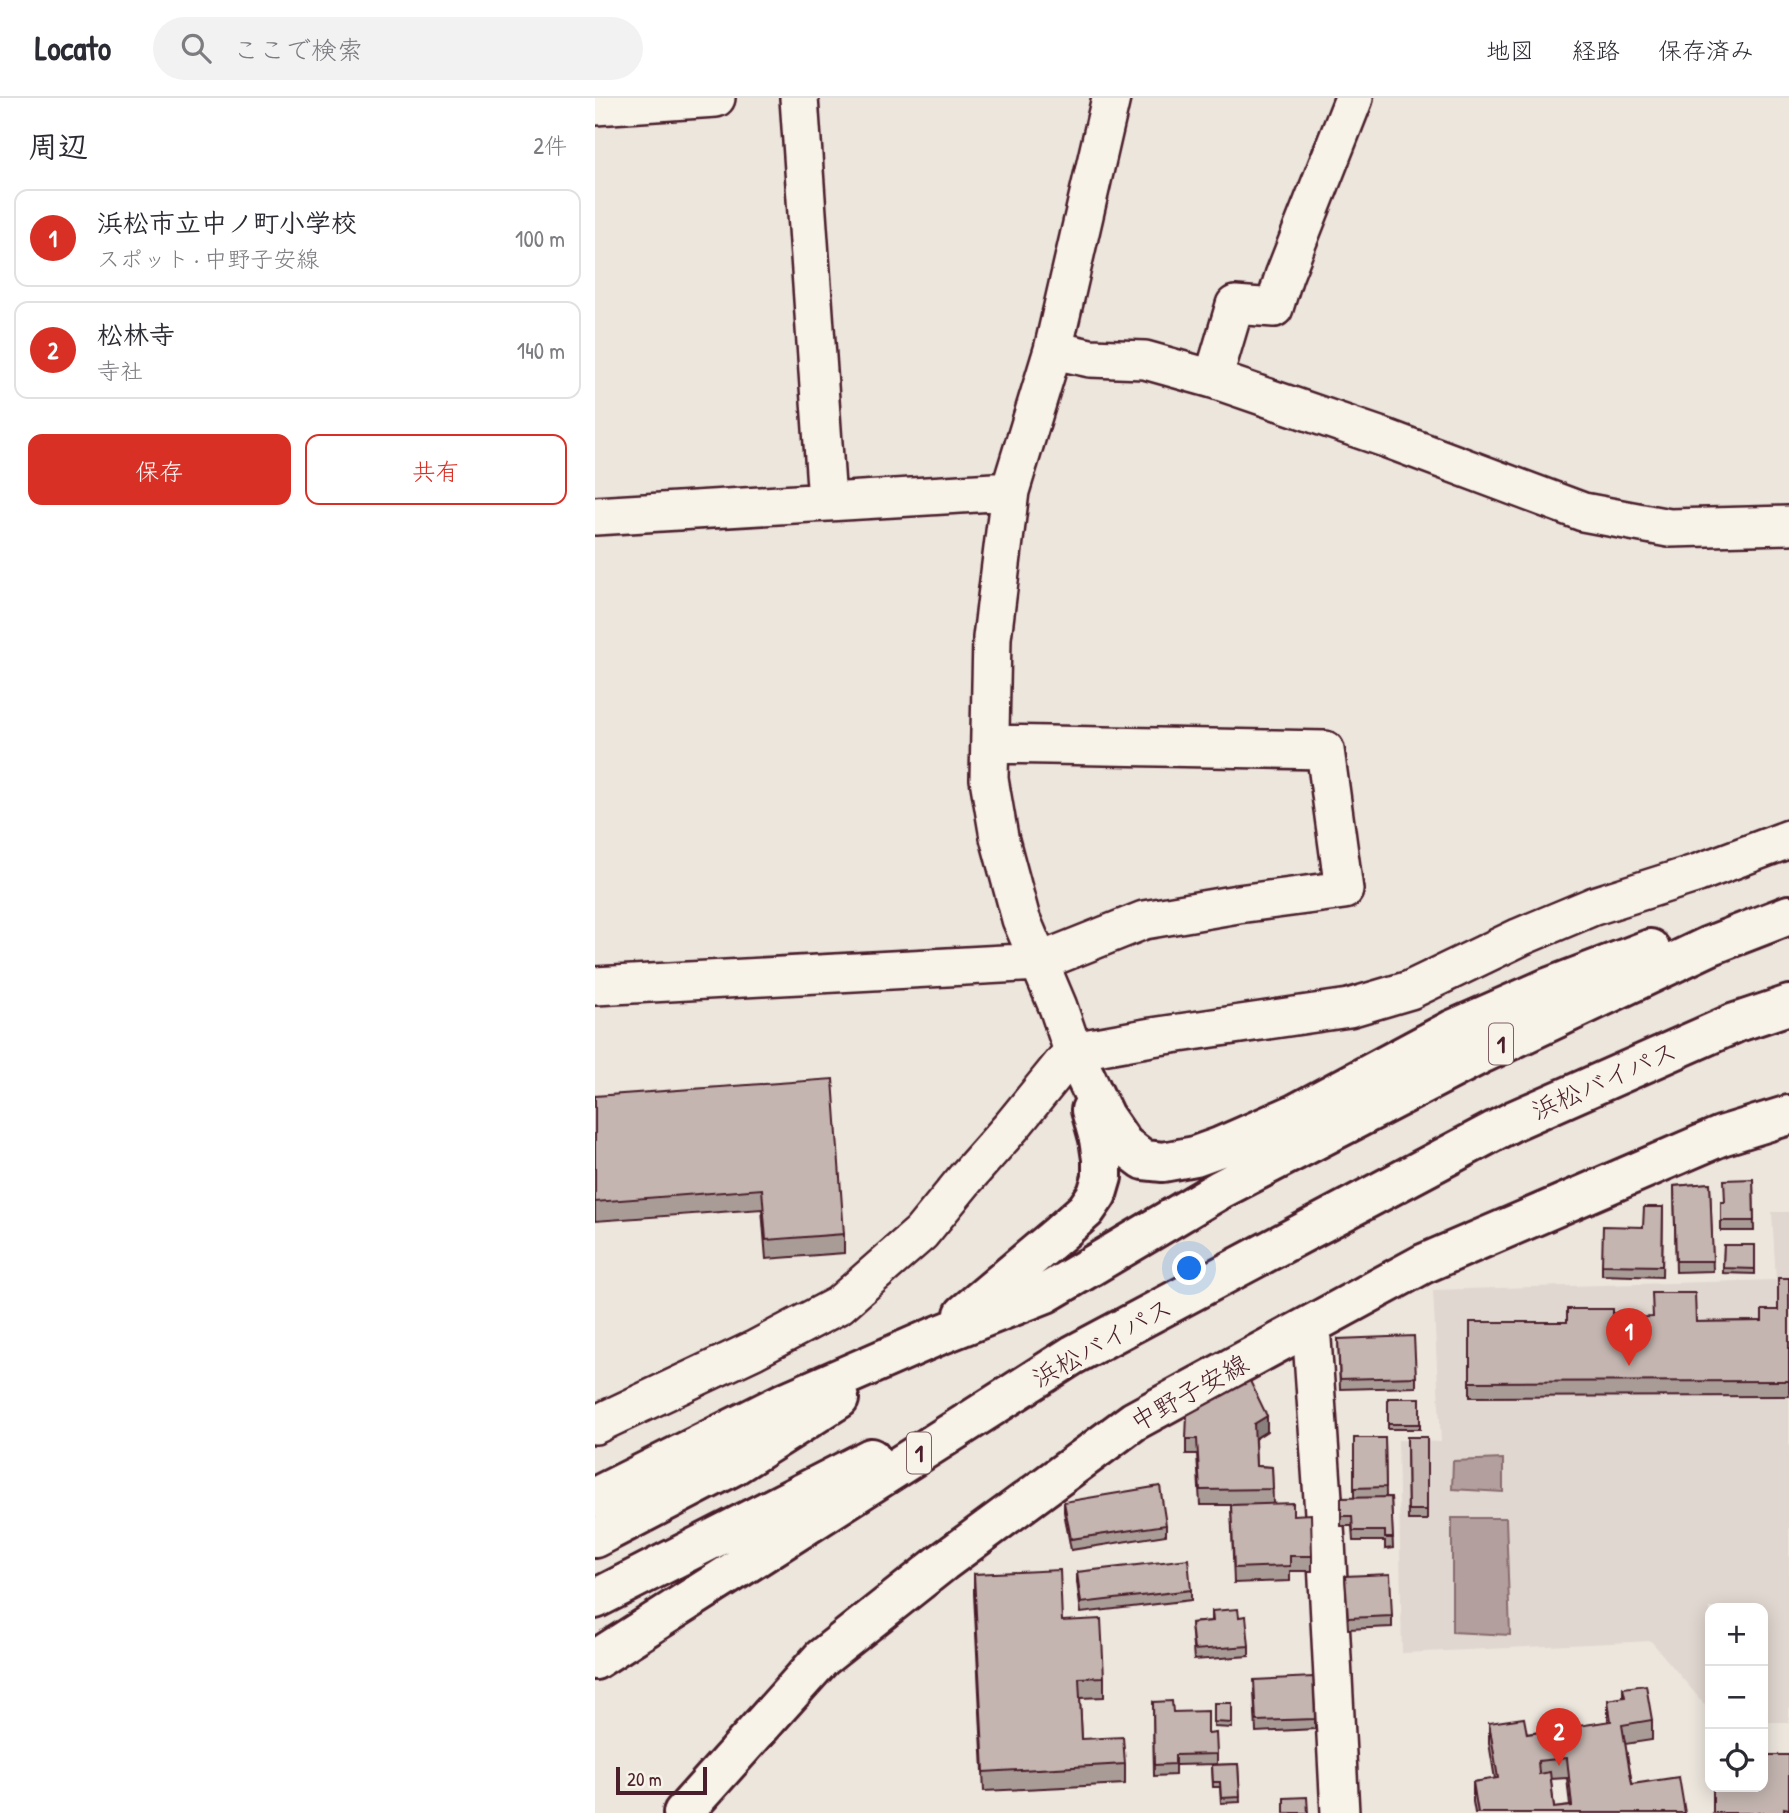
<!DOCTYPE html>
<html lang="ja">
<meta charset="utf-8">
<style>
body{margin:0;font-family:"Patrick Hand","Klee One",sans-serif;background:#f2f2f3;color:#2b2b33}
.controls{position:absolute;right:21px;bottom:21px;display:grid;overflow:hidden;border-radius:14px;box-shadow:0 4px 18px #0003}
.controls button{width:63px;height:63px;display:grid;place-items:center;padding:0;border:0;border-bottom:2px solid #e1e1e2;background:#fff;color:#2b2b33;font:35px sans-serif}
.scale{position:absolute;left:21px;bottom:18px;width:91px;box-sizing:border-box;padding-left:7px;border:4px solid #4a1f2b;border-top:0;font-size:19px;line-height:24px;white-space:nowrap;color:#4a1f2b;-webkit-text-stroke:5px #f7f3e8;paint-order:stroke}
.you{position:absolute;left:595px;top:1171px;width:24px;height:24px;margin:-18px;border:5px solid #fff;border-radius:50%;background:#1a73e8;box-shadow:0 0 0 10px #1a73e833}
.badge{display:grid;place-items:center;width:46px;height:46px;border-radius:50%;background:#d93025;color:#fff;font-size:23px;font-weight:700}
.pin{position:absolute;translate:-50% -58px;filter:drop-shadow(0 2px 4px #0008)}
.pin::after{content:'';position:absolute;top:37px;width:24px;height:21px;background:inherit;clip-path:polygon(0 0,100% 0,50% 100%)}
.list{margin:0;padding:0;list-style:none}
h2{display:flex;justify-content:space-between;align-items:center;height:91px;margin:0;padding:0 28px;font-size:30px}
h2 small{font-size:23px;font-weight:400;color:#7c7c81}
.list li{display:grid;grid-template-columns:46px 1fr auto;gap:21px;align-items:center;box-sizing:border-box;height:98px;margin:0 14px 14px;padding:0 14px;border:2px solid #e1e1e2;border-radius:14px}
.list b{display:block;font-size:26px;white-space:nowrap}
.list p{margin:0;font-size:23px;white-space:nowrap;color:#7c7c81}
.list em{font-size:23px;font-style:normal;color:#7c7c81}
.actions{display:flex;gap:14px;padding:21px 28px}
.actions a{flex:1;padding:16px 0;border:2px solid #d93025;border-radius:14px;text-align:center;font-size:24px;color:#d93025}
.actions .main{background:#d93025;color:#fff}
.icon{flex:none;width:38px;height:38px;fill:none;stroke:currentColor;stroke-width:2;stroke-linecap:round;stroke-linejoin:round}
.map{position:relative;flex:none;width:1194px;height:1715px;overflow:hidden}
header{display:flex;align-items:center;gap:42px;box-sizing:border-box;height:98px;padding:0 35px;background:#fff;border-bottom:2px solid #e1e1e2}
header strong{font-size:33px}
nav{display:flex;gap:38px;margin-inline-start:auto;font-size:24px}
.search{width:490px;height:63px;background:#f2f2f3;display:flex;align-items:center;gap:18px;box-sizing:border-box;padding:0 24px;border-radius:38px;color:#7c7c81;font-size:26px}
main{display:flex}
aside{flex:1;background:#fff}
.map>svg:first-child{display:block}
</style>
<header>
<strong>Locato</strong>
<div class="search"><svg class="icon" aria-label="search" viewBox="0 0 24 24"><circle cx="10" cy="10" r="6"/><path d="M15 15l6 6"/></svg>ここで検索</div>
<nav><a>地図</a><a>経路</a><a>保存済み</a></nav>
</header>
<main>
<aside>
<h2>周辺<small>2件</small></h2>
<ul class="list">
<li><span class="badge">1</span><div><b>浜松市立中ノ町小学校</b><p>スポット · 中野子安線</p></div><em>100 m</em></li>
<li><span class="badge">2</span><div><b>松林寺</b><p>寺社</p></div><em>140 m</em></li>
</ul>
<div class="actions"><a class="main">保存</a><a>共有</a></div>
</aside>
<div class="map">
<svg width="1194" height="1715" viewBox="0 0 1194 1715">
<rect width="100%" height="100%" fill="#ece6dd"/>
<filter id="ink" filterUnits="userSpaceOnUse"><feTurbulence type="fractalNoise" baseFrequency=".0143" numOctaves="2"/><feDisplacementMap in="SourceGraphic" scale="14" xChannelSelector="R" yChannelSelector="G"/><feConvolveMatrix kernelMatrix="1 2 1 2 8 2 1 2 1" color-interpolation-filters="sRGB"/></filter>
<g filter="url(#ink)">
<!-- built -->
<path fill="#e0d7d0" d="M1177,1114H1194V1624H1168V1510H1115V1613L1056,1543L807,1555L803,1342L846,1344L838,1192L1181,1182Z"/>
<!-- water -->
<path fill="#b39f9d" stroke="#896c6f" stroke-width="2" d="M908,1361V1394L857,1391L858,1363Z
M857,1420H911L915,1537L857,1534Z"/>
<g fill="none" stroke-linecap="round" stroke-linejoin="round">
<!-- minor casing -->
<g stroke="#4a1f2b" stroke-width="42">
<path id="minor" d="M204,0L232,403
M0,8L121,0
M458,252L495,260L550,262L618,281L793,341L988,414L1074,430L1194,427
M618,281L640,207L679,210L689,178L759,0
M0,418L415,393
M0,888L444,864L549,822L643,806L749,792L730,652L395,646
M478,953L463,909L426,821L404,739L394,681L397,540L415,393L458,252L516,0
M716,1227L731,1444L745,1715
M0,1327L159,1252L244,1207L326,1135L371,1080L417,1028L478,953L557,939L754,910L815,892L925,839L999,808L1103,775L1194,741"/>
</g>
<!-- secondary casing -->
<g stroke="#4a1f2b" stroke-width="44">
<path id="secondary" d="M88,1715L227,1560L348,1464L539,1323L828,1166L1126,1038L1194,1017"/>
</g>
<!-- trunk casing -->
<g stroke="#4a1f2b" stroke-width="44">
<path id="trunk" d="M478,953L509,1018L529,1047L549,1062L568,1064L600,1058L625,1049L700,1016L857,932L955,889L1055,851
M369,1216L464,1136L491,1112L502,1096L507,1079V1061L504,1041L496,1012
M0,1399L188,1305L342,1238L451,1195L626,1091L888,955L1114,848L1194,817
M0,1440L138,1368L244,1301
M0,1501L276,1360
M0,1562L478,1257L920,1022L1140,925L1194,907"/>
</g>
<!-- minor -->
<use href="#minor" stroke="#f7f3e8" stroke-width="37"/>
<!-- secondary -->
<use href="#secondary" stroke="#f7f3e8" stroke-width="38"/>
<!-- trunk -->
<use href="#trunk" stroke="#f7f3e8" stroke-width="38"/>
</g>
<!-- wall -->
<path fill="#a99c97" stroke="#4a1f2b" stroke-width="2" fill-rule="evenodd" d="M0,998L249,1136V1155L171,1161L167,1111L0,1123Z
M1158,1081L1159,1133H1126V1104H1129Z
M1115,1085L1118,1173L1081,1174L1079,1088Z
M1068,1109L1067,1179L1007,1177V1167Z
M1129,1147H1160V1176L1128,1175Z
M1194,1180V1298L875,1299V1224H972L1018,1220L1101,1224L1167,1223L1183,1212Z
M743,1241L821,1279V1289L745,1291Z
M793,1300H825V1331H793Z
M672,1333L660,1341L661,1368L677,1369L678,1406L698,1417L717,1458V1473H695V1483L639,1485L636,1407H655H605L602,1356H591V1341Z
M812,1339H832V1422H813Z
M759,1340H790L791,1399H796L798,1450L790,1451V1443H758L757,1428H746V1400H759Z
M469,1404L571,1427V1437L476,1452L469,1414Z
M482,1474L596,1492V1502L486,1515L482,1484Z
M379,1476L467,1523L509,1579V1599L485,1600L487,1641L530,1666V1686L389,1693L379,1496Z
M750,1478L797,1518V1529L753,1531Z
M617,1513L644,1519L654,1548V1558L599,1562L596,1525L617,1523Z
M1028,1590L1057,1622V1642L1030,1646L1037,1686L1090,1715H880L878,1704V1684L900,1681L894,1645V1625L932,1636L1013,1624V1602L1028,1600ZM972,1680L975,1708L959,1710L956,1681Z
M659,1592L720,1621V1631L661,1634Z
M558,1604L578,1614L613,1636L622,1656V1666L580,1667V1677L559,1678Z
M619,1605H637V1630L619,1629Z
M1194,1657V1715H1118Z
M643,1666L645,1704L626,1705L625,1689H618L617,1667Z"/>
<!-- shaded-wall -->
<path fill="#897f7b" stroke="#4a1f2b" stroke-width="2" d="M672,1318V1333L659,1341V1326Z"/>
<!-- building -->
<path fill="#c4b5b0" stroke="#4a1f2b" stroke-width="2" fill-rule="evenodd" d="M238,981L249,1136L171,1142L167,1091L0,1104V998Z
M1158,1081L1159,1123H1126V1104H1130L1129,1082Z
M1115,1085L1118,1163H1081L1079,1088Z
M1049,1109H1068L1067,1168L1007,1167L1008,1128L1048,1129Z
M1129,1147H1160V1171L1128,1170Z
M1183,1180H1194V1283L875,1284V1224H972V1211H1018V1220L1058,1219L1057,1195H1100L1101,1224L1167,1223V1212H1183Z
M819,1238L821,1279L745,1281L743,1241Z
M655,1283L672,1318L659,1326L661,1368L677,1369L678,1391L605,1392L602,1341H591L592,1317Z
M793,1300H825V1326H793Z
M812,1339H832V1412H813Z
M759,1340H790L791,1389L759,1390Z
M565,1388L571,1427L476,1441L469,1404Z
M796,1399L798,1440H790V1433H758L757,1418H746V1400Z
M698,1405V1417L716,1416L717,1458H695V1468L639,1470L636,1407Z
M593,1461L596,1492L486,1505L482,1474Z
M465,1472L467,1523L506,1521L509,1579L484,1580L487,1641L528,1639L530,1666L389,1674L379,1476Z
M795,1476L797,1518L753,1520L750,1478Z
M643,1511L644,1519L651,1518L654,1548L599,1552L596,1525L618,1523L617,1513Z
M718,1579L720,1621L661,1623L659,1582Z
M1051,1587L1057,1622L1027,1627L1037,1686L1084,1679L1090,1715H883L878,1684L903,1680L894,1625L929,1620L932,1636L1016,1623L1013,1602L1030,1599L1028,1590ZM972,1660L977,1708L959,1710L955,1674L944,1676L943,1663Z
M577,1603L578,1614L613,1613V1636L621,1635L622,1656L580,1657V1666L559,1667L558,1604Z
M619,1605H637V1625L619,1624Z
M1168,1657H1194V1711L1189,1710V1715H1118V1689H1168Z
M643,1666L645,1699L626,1700L625,1684H618L617,1667Z
M712,1699L713,1715H689V1700Z"/>
</g>
<g text-anchor="middle" dominant-baseline="central" stroke-width="7" stroke-linejoin="round" paint-order="stroke">
<!-- shield labels -->
<g fill="#f7f3e8" stroke="#7e5f64" stroke-width="2">
<rect x="894" y="925.5" width="24" height="41" rx="5"/>
<rect x="312" y="1334.5" width="24" height="41" rx="5"/>
</g>
<g font-size="24" font-weight="bold" fill="#4a1f2b">
<text x="906" y="946">1</text>
<text x="324" y="1355">1</text>
</g>
<!-- street labels -->
<g font-size="26" fill="#4a1f2b" stroke="#f7f3e8">
<text transform="translate(1009 982) rotate(-24)">浜松バイパス</text>
<text transform="translate(507 1244) rotate(-29)">浜松バイパス</text>
<text transform="translate(594 1294) rotate(-29)">中野子安線</text>
</g>
</g>
</svg>
<div class="controls">
<button>+</button>
<button>−</button>
<button><svg class="icon" aria-label="locate" viewBox="0 0 24 24"><circle cx="12" cy="12" r="6"/><path d="M12 2v4M12 18v4M2 12h4M18 12h4"/></svg></button>
</div>
<div class="scale">20 m</div>
<div class="you"></div>
<div class="pin badge" style="left:1034px;top:1268px">1</div>
<div class="pin badge" style="left:964px;top:1668px">2</div>
</div>
</main>
